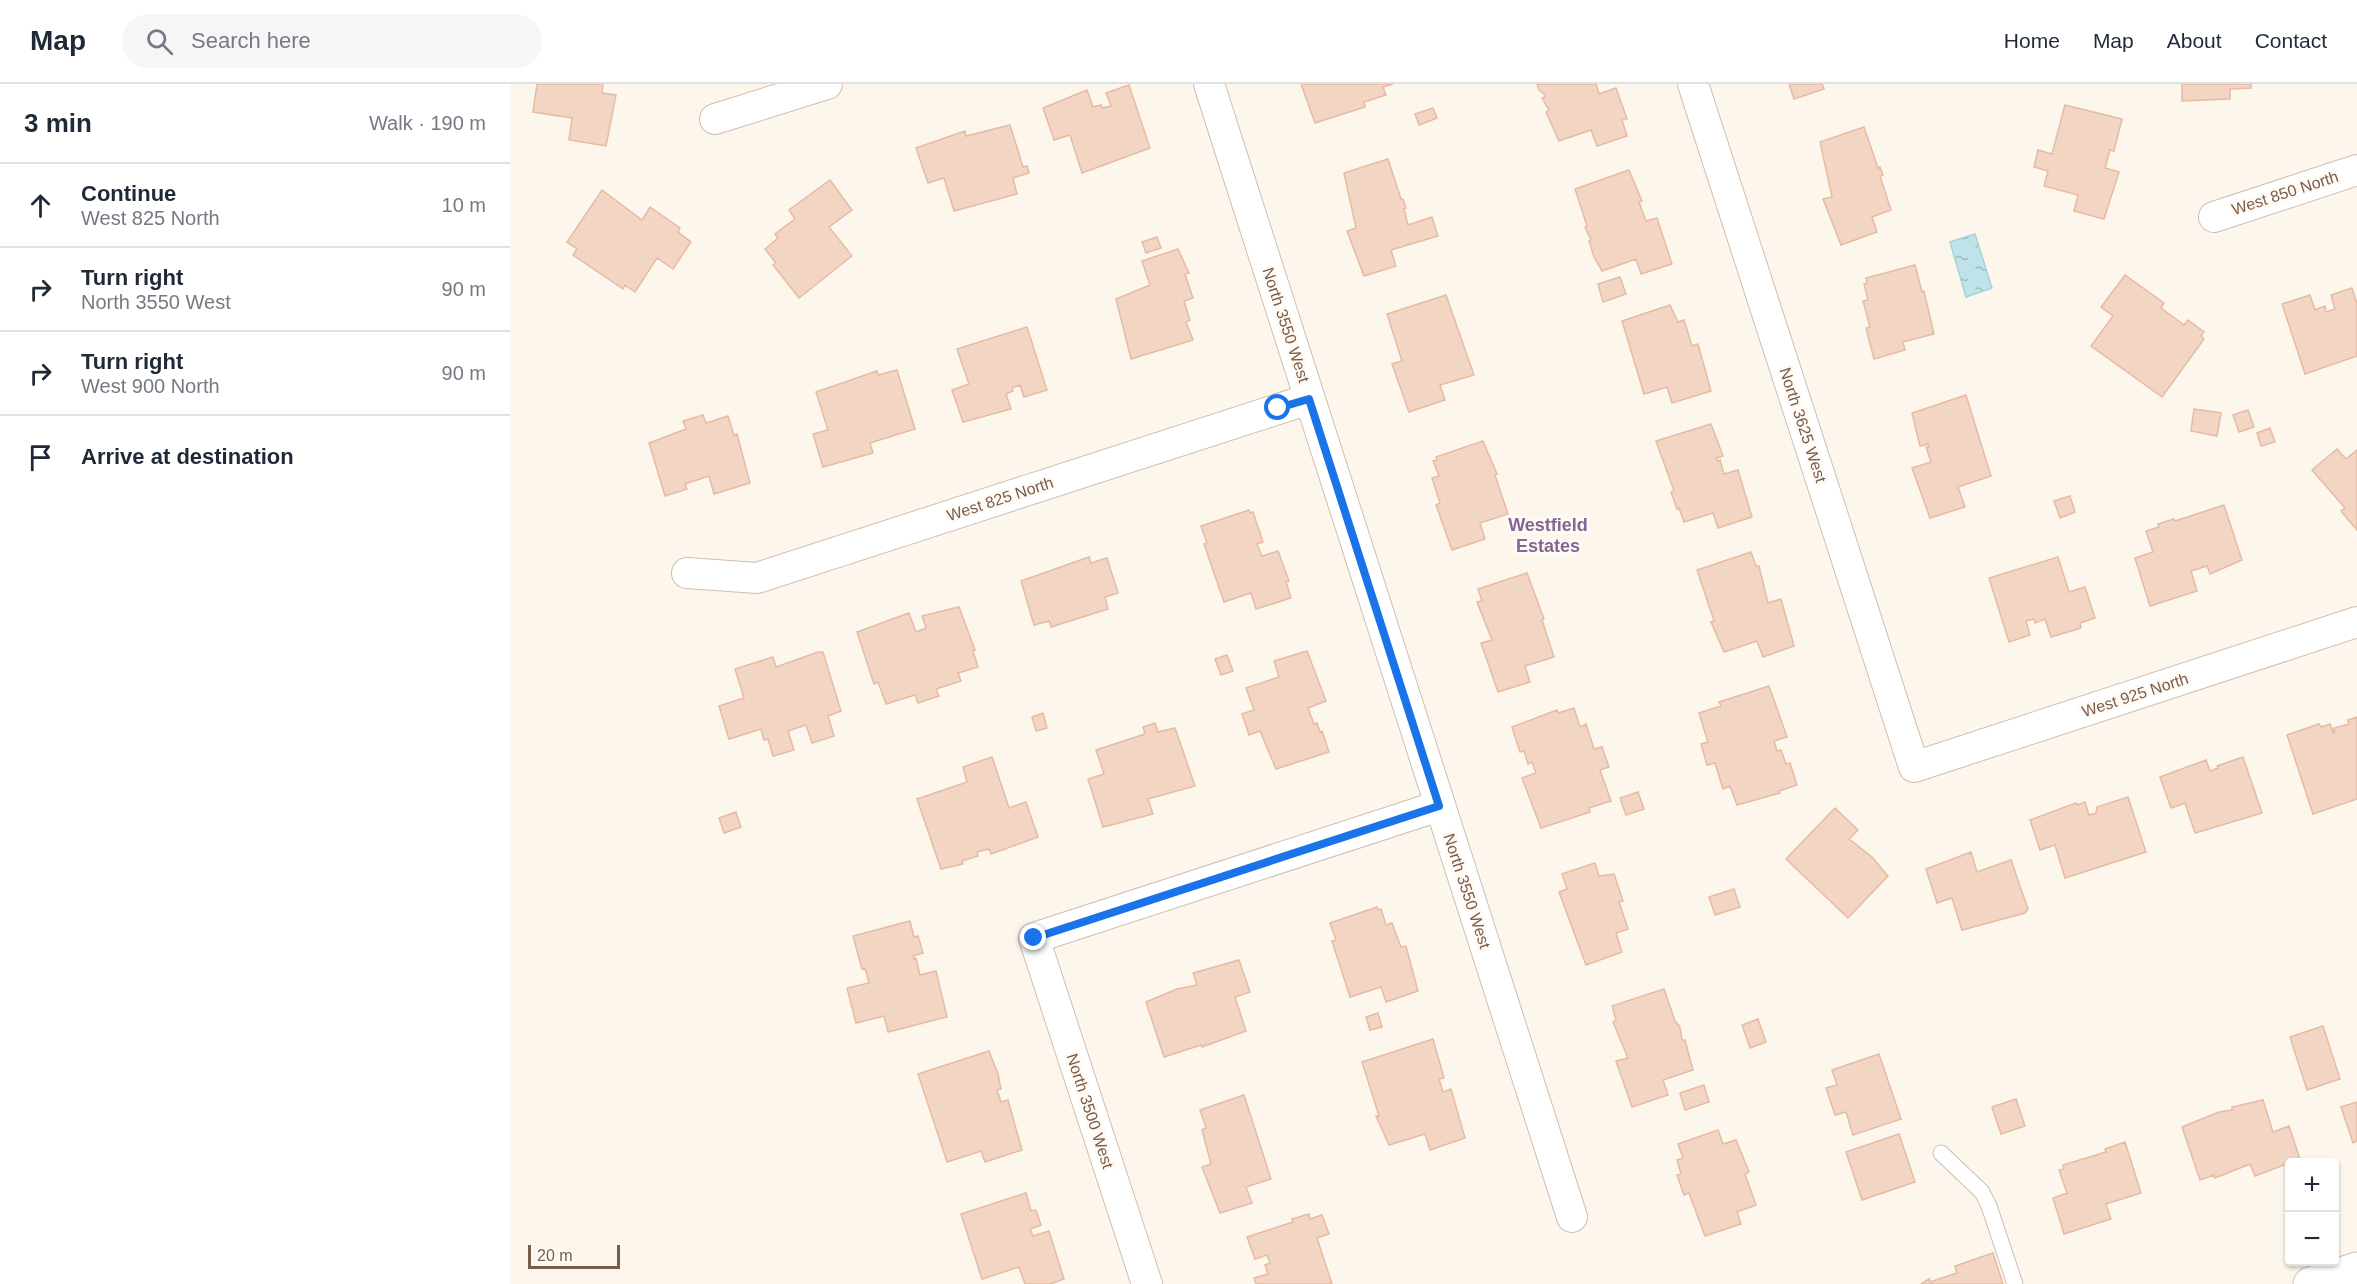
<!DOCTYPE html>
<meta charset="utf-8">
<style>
body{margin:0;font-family:Helvetica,sans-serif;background:#f6f6f7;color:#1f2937}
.controls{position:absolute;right:18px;bottom:18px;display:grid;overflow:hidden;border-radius:6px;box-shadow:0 2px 4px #0004}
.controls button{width:54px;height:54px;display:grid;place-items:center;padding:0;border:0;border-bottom:2px solid #e0e1e3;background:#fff;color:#1f2937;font:30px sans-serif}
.scale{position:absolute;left:18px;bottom:15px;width:92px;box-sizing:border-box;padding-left:6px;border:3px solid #7a5c4d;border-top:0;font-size:16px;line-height:21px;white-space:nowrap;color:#7a5c4d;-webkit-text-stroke:4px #fffaf3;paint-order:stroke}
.stop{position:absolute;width:18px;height:18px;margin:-14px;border:4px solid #1a73e8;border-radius:50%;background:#fff}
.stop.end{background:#1a73e8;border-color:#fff;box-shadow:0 2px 6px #0008}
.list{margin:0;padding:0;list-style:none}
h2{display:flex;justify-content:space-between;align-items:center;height:78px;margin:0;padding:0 24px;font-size:26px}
h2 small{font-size:20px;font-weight:400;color:#747a83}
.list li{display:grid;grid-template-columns:39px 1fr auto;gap:18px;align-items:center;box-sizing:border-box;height:84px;padding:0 24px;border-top:2px solid #e0e1e3}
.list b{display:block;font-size:22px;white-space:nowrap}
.list p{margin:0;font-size:20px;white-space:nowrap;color:#747a83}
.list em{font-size:20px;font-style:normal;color:#747a83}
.icon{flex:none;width:33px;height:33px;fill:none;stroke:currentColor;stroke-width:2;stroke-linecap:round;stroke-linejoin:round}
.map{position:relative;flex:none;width:1847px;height:1200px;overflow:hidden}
header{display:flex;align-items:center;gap:36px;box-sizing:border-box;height:84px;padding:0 30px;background:#fff;border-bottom:2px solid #e0e1e3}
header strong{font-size:28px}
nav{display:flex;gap:33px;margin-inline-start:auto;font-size:21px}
.search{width:420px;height:54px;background:#f6f6f7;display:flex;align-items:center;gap:15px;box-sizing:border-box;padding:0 21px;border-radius:33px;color:#747a83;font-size:22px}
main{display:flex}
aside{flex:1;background:#fff}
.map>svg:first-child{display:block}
</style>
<header>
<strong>Map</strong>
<div class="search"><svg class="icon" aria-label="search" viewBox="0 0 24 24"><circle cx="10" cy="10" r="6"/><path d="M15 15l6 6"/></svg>Search here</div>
<nav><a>Home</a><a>Map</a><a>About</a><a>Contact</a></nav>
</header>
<main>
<aside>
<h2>3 min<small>Walk · 190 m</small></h2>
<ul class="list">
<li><svg class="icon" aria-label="ahead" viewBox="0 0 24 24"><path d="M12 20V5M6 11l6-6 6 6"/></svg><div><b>Continue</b><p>West 825 North</p></div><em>10 m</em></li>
<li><svg class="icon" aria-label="right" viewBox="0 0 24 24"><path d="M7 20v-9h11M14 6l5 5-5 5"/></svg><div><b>Turn right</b><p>North 3550 West</p></div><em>90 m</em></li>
<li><svg class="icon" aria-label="right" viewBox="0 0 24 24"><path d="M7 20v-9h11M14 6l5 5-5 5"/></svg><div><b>Turn right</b><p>West 900 North</p></div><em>90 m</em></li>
<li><svg class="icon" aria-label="arrive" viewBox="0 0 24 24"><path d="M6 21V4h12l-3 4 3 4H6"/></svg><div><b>Arrive at destination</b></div></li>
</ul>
</aside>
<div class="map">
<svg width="1847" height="1200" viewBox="0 0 1847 1200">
<defs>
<pattern id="water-ripples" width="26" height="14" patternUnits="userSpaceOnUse" patternTransform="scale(1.5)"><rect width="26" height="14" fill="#bfe3e8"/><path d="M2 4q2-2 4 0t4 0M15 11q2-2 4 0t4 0" fill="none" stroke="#a0bbbe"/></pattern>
</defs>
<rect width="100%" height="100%" fill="#fdf6ec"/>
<!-- water -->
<path fill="url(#water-ripples)" stroke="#a5d3da" stroke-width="1.5" d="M1465,150L1482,204L1456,213L1440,158Z"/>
<!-- building -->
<path fill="#f3d5c3" stroke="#e6bba3" stroke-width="1.5" d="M27,0H93L92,9L106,11L96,62L59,56L62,34L23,28Z
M791,0H883L873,3L876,11L854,18L855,23L805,39Z
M1027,0H1086L1089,10L1106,4L1117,35L1112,36L1117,52L1087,62L1081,46L1049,57L1036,28L1039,26L1032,14L1035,13L1034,10L1029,6Z
M1279,0H1312L1314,5L1284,15Z
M1672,0H1741V4L1720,5V15L1672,17Z
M619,1L640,64L572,89L560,51L544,56L533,24L577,6L583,23L591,21L592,24L601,22L596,9Z
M1555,21L1612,35L1604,67L1600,66L1595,84L1609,88L1594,135L1564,127L1568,111L1534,102L1538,87L1524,83L1528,66L1542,70Z
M923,24L927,34L909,41L905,30Z
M500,41L513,83L517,82L519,89L503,94L507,110L444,127L434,94L418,99L406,64L455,47L456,52Z
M1354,43L1368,84L1370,83L1373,91L1370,92L1381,126L1362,133L1367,148L1331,161L1313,115L1322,113L1310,58Z
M878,75L891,115H893L896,124L894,125L898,141L922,133L928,152L881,166L886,182L854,192L837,147L846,144L834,89Z
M1119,86L1132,117L1129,118L1136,137L1147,134L1162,180L1131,190L1126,175L1092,187L1084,173L1079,157L1081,156L1075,143L1077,142L1065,105Z
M320,96L342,126L319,143L342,172L289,214L263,181L266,179L255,165L268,154L265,150L285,135L279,126Z
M92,106L132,136L140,123L170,144L168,148L181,158L163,185L147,174L125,208L115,201L113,205L63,171L67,165L57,158Z
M647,153L651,164L636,169L632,158Z
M668,165L679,189L675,190L683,214L674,217L680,236L676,238L683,256L621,275L606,215L640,201L632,177Z
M1405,181L1412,208L1414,207L1424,250L1393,258L1395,266L1364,275L1356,244L1360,243L1353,217L1358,216L1354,200L1357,199L1356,194Z
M1615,191L1654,219L1651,224L1674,241L1678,236L1694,248L1691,252L1694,255L1652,313L1581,262L1603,232L1591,223Z
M1110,193L1116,210L1093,218L1088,200Z
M1842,204L1847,220V272L1795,290L1772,220L1800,211L1805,226L1815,222L1816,228L1825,225L1821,211Z
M936,211L964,291L930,301L935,316L899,328L882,280L892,277L877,230Z
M1160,221L1168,238L1174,236L1182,262L1188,260L1201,307L1162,319L1157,303L1134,310L1112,237Z
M517,243L537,306L514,313L510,301L502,304L503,307L496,310L501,325L453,338L442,306L459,300L447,265Z
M387,286L405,345L360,359L363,369L313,383L303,350L318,346L306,308L367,287L368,291Z
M1456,311L1481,392L1448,403L1455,423L1420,434L1402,384L1421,378L1416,363H1419L1418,360L1410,362L1402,329Z
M1684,325L1711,329L1707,352L1681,347Z
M1738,326L1744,343L1729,348L1723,331Z
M193,331L196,339L218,332L224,351L227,350L240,399L204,410L199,392L175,400L177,405L155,412L139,359L176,345L173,337Z
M1201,340L1213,372L1206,374L1207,377L1210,376L1214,390L1228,386L1242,433L1208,444L1203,429L1174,438L1169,424L1167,425L1161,408L1164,407L1146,357Z
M1760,344L1765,358L1751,362L1747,349Z
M973,357L987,390L985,391L998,430L970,439L975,455L942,466L926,421L930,419L922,394L929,392L923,377L927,376L926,373Z
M1827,365L1836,375L1847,366V446L1831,427L1835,424L1802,386Z
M1560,412L1565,428L1550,434L1544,417Z
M1714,421L1732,476L1700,490L1697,482L1681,487L1687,507L1640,522L1625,474L1643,468L1636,447L1649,443L1648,440L1664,435L1665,437Z
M739,426L740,429L743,428L753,458L747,460L752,472L768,467L779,497L776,498L781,514L746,525L741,509L714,518L694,460L697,459L691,442Z
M1241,468L1246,482H1249L1258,519L1271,515L1284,562L1253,573L1247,557L1214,568L1201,538L1204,537L1187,486Z
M579,473L581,479L597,474L608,509L595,513L598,525L541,543L539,537L524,541L511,497Z
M1548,473L1559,508L1575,503L1585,534L1570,539L1571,544L1541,553L1535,535L1525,539L1524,535L1516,537L1520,551L1499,558L1479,494Z
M1017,489L1034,535L1032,536L1044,573L1015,582L1020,598L988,608L971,559L982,556L967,518L972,517L968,505Z
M449,523L465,566L463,567L468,583L448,589L451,597L426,605L429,612L408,619L405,611L376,620L368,598L364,600L347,548L399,529L406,548L416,544L412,532Z
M797,567L816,617L798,624L804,640L807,639L810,648L812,647L819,668L766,685L750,647L739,651L732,630L744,626L736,604L769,593L764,577Z
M308,568H313L331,627L318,632L324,652L302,659L296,641L278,647L284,666L263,672L258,655L254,656L251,645L219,655L209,622L234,614L225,585L263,573L266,583Z
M717,571L723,587L711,591L705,575Z
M1259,602L1277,653L1264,657L1267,667L1271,666L1276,680L1280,679L1287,701L1269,707L1270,709L1227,721L1220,702L1213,705L1205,679L1197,681L1191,660L1198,658L1189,629L1211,622L1209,618Z
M1064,624L1070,643L1076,640L1084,665L1092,663L1099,683L1090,686L1101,717L1079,724L1080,728L1031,744L1012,694L1026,689L1022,678L1018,680L1014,667L1010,668L1002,643L1047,626L1048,629Z
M533,629L537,644L526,647L522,633Z
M1847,633V715L1803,730L1777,651L1809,640L1811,643L1820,640L1824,650V644L1839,640L1838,636Z
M645,639L648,648L665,644L685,702L638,715L643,730L593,743L578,695L594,690L586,666L635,650L633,643Z
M482,673L499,724L516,718L528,753L481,770L479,765L467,768L468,772L452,777L453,780L431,785L407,715L457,698L453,683Z
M1733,673L1752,729L1685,749L1675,719L1661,724L1650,693L1696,676L1700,687L1708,684L1707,682Z
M1128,708L1134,725L1116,731L1110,714Z
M1618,713L1636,768L1555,794L1545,761L1530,766L1520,736L1566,719L1567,721L1575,718L1579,731L1586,729L1587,723Z
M1325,724L1348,746L1339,755L1362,773L1378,792L1338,834L1276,775Z
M226,728L231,743L214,749L209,734Z
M1461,768L1467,788L1501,776L1518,825L1515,829L1452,846L1442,814L1427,819L1416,785Z
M1085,779L1089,792L1104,790L1113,817L1109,818L1118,845L1106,849L1112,868L1076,881L1049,808L1057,805L1052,790Z
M1224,805L1230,823L1205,831L1199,813Z
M867,823L868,826L871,825L876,841L882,839L891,863L896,862L908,907L876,918L871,903L840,913L822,857L826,856L820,839Z
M400,837L404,853L408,852L413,869L403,872L404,875L406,874L410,891L426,887L437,933L378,948L374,932L346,939L337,904L359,899L355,884L352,885L343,852Z
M729,876L740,908L725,913L736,947L692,963L691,961L654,973L636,918L667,905L687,901L683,889Z
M1154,905L1165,937L1170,943L1172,956H1175L1183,986L1153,996L1158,1011L1122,1023L1106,977L1118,974L1103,938L1106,936L1102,922Z
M868,929L872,943L860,946L856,933Z
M1248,935L1256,958L1240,964L1232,941Z
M1813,942L1830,995L1797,1006L1780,953Z
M923,955L934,994L929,995L933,1008L941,1005L955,1054L920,1066L915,1050L879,1061L866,1032H869L852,978Z
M479,967L488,990L491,1005L487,1006L491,1018L498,1016L512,1066L475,1078L471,1067L437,1078L408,990Z
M1369,970L1391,1035L1343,1051L1336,1028L1325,1031L1316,1004L1327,1001L1322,986Z
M1194,1001L1199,1018L1175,1026L1170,1009Z
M734,1011L761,1095L736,1103L742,1119L710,1129L692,1083L701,1080L692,1046L696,1044L690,1026Z
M1506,1015L1515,1042L1491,1050L1482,1023Z
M1753,1016L1763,1048L1779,1042L1790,1075L1745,1092L1740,1080L1705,1094L1704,1091L1690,1096L1672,1043L1709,1028L1722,1026V1023Z
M1847,1018V1057L1843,1059L1831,1023Z
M1208,1046L1213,1060L1226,1056L1239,1088L1235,1090L1246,1121L1227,1128L1231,1140L1195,1152L1179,1109L1174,1111L1167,1091L1171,1090L1167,1076L1173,1074L1168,1060Z
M1389,1050L1405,1098L1352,1116L1336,1068Z
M1615,1058L1631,1109L1596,1120L1601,1135L1554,1150L1543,1114L1557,1109L1549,1086L1554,1085L1553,1081L1596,1068L1595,1065Z
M516,1109L521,1127L526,1126L531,1141L520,1145L523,1152L539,1147L554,1195L540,1200H515L509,1183L472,1195L451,1130Z
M799,1130L800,1135L812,1131L819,1150L807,1154L822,1200H746L744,1194L758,1190L755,1181L760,1179L757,1171L745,1175L737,1153L783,1138L782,1135Z
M1483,1169L1493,1200H1411L1419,1195L1420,1198L1447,1189L1445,1182Z"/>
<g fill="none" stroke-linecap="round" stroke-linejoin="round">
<!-- lane casing -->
<g stroke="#d1beb0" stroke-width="17">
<path id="lane" d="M1431,1069L1472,1108L1479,1122L1505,1200"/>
</g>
<!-- street casing -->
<g stroke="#d1beb0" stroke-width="32">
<path id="street" d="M699,0L1062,1133
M1183,0L1404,683L1847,538
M205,35L317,0
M1704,133L1847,86
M177,489L247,494L799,315
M637,1200L524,854L929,722"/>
</g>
<!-- secondary casing -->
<g stroke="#d6c0b0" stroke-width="35">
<path id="secondary" d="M1800,1200L1847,1185"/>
</g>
<!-- lane -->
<use href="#lane" stroke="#fff" stroke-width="15"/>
<!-- street -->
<use href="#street" stroke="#fff" stroke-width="30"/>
<!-- secondary -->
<use href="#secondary" stroke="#fff" stroke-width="33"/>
</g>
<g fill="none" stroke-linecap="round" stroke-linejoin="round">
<!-- route -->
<path stroke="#1a73e8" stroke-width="8" d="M524,854L929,722L799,315L768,324"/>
</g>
<g text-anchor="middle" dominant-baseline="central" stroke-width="6" stroke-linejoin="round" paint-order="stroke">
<!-- street labels -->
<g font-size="16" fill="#7a5c4d" stroke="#fffaf3">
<text transform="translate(1775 109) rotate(-18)">West 850 North</text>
<text transform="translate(776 241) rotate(72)">North 3550 West</text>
<text transform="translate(1293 341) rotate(72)">North 3625 West</text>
<text transform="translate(490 415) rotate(-18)">West 825 North</text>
<text transform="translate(1625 611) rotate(-18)">West 925 North</text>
<text transform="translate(957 807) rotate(72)">North 3550 West</text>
<text transform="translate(580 1027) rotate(72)">North 3500 West</text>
</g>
<!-- neighbourhood labels -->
<g font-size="18" font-weight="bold" fill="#846695" stroke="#fffaf3">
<text x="1038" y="441">Westfield<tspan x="1038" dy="21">Estates</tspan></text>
</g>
</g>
</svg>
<div class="controls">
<button>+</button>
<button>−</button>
</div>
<div class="scale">20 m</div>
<div class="stop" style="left:768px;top:324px"></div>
<div class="stop end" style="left:524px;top:854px"></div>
</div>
</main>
